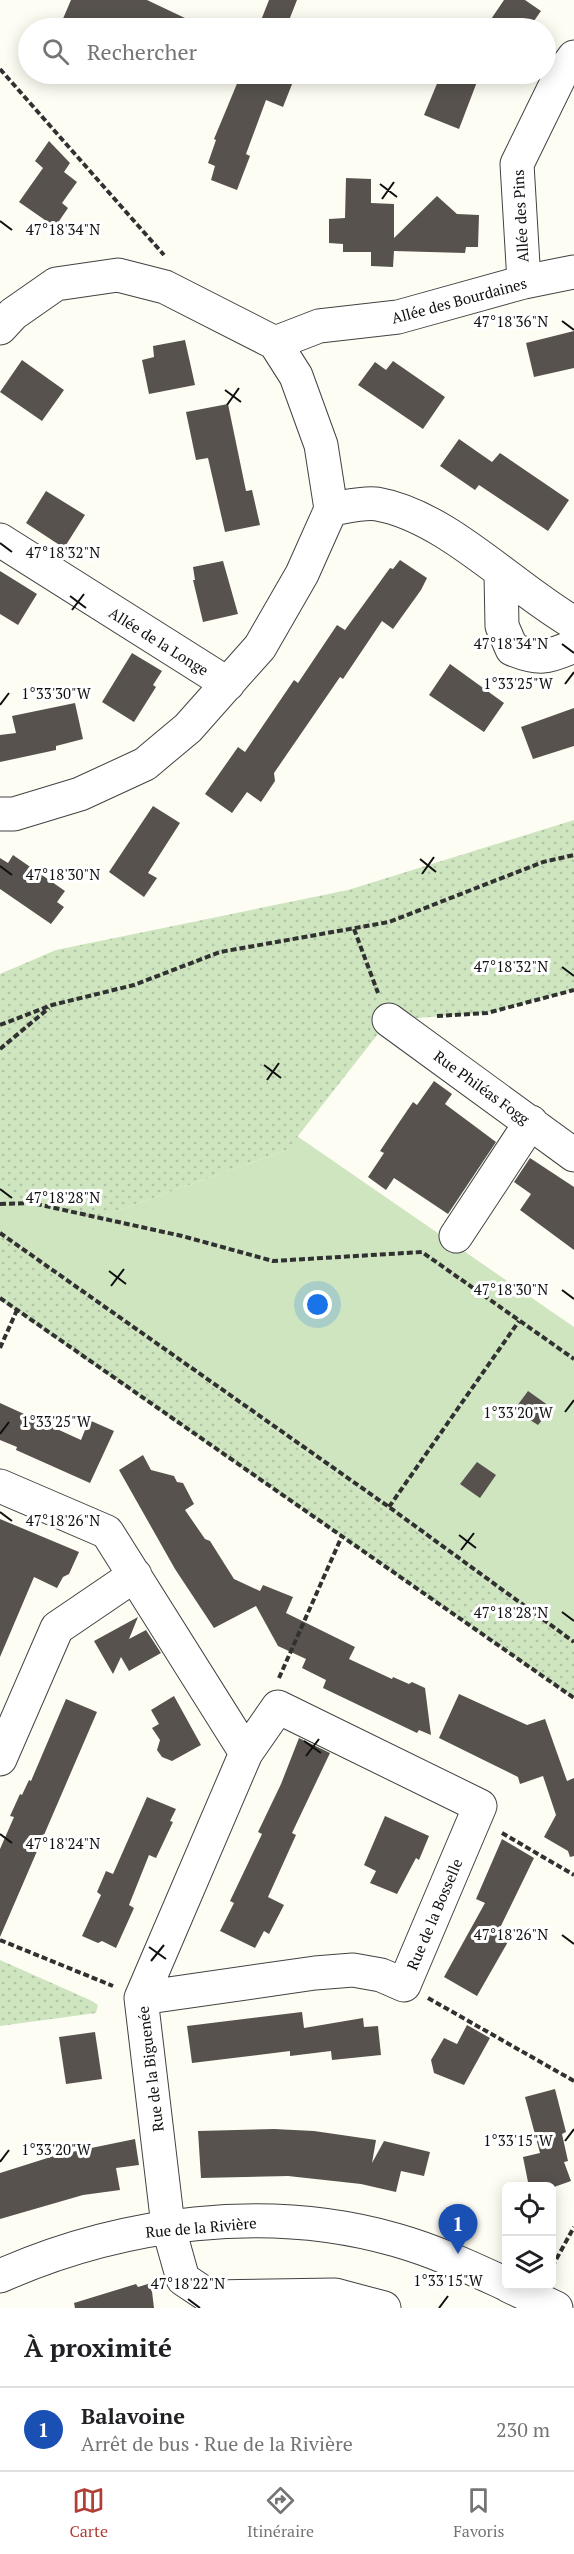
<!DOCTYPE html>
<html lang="fr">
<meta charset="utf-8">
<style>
body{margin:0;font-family:"PT Serif",serif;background:#f2f2f2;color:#202124}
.controls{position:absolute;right:18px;bottom:18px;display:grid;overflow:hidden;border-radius:9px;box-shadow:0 3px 15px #0003}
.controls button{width:54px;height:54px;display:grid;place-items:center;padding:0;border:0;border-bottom:2px solid #e0e0e0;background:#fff;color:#202124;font:30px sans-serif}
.you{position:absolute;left:318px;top:1305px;width:21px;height:21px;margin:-15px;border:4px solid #fff;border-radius:50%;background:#1a73e8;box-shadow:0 0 0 9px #1a73e833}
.badge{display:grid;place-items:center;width:39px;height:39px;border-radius:50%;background:#b13f36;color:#fff;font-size:20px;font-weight:700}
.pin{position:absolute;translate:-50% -50px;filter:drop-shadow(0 2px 3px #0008)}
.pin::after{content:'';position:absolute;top:32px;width:21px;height:18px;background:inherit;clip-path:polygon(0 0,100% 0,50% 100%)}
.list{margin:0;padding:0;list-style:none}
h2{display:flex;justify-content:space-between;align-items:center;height:78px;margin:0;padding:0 24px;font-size:26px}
h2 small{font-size:20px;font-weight:400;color:#757577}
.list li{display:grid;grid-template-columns:39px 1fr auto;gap:18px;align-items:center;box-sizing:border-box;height:84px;padding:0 24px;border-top:2px solid #e0e0e0}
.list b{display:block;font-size:22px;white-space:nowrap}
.list p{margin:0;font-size:20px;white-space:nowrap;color:#757577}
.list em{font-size:20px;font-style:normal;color:#757577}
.icon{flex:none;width:33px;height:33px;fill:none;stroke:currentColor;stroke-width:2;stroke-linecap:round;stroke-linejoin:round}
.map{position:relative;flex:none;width:574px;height:2308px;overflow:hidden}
.search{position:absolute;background:#fff;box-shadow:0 3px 15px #0003;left:18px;right:18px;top:18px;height:66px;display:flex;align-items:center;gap:15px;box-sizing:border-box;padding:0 21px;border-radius:33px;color:#757577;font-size:22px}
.sheet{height:162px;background:#fff}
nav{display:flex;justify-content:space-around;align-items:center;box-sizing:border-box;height:84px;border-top:2px solid #e0e0e0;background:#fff;font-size:16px;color:#757577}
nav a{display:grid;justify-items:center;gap:3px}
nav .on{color:#b13f36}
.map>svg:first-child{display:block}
</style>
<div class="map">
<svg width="574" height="2308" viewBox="0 0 574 2308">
<defs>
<pattern id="park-dots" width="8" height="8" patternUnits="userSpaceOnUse" patternTransform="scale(1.5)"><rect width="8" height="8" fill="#cee5c0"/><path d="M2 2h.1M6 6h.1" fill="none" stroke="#b0c3a4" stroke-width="1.8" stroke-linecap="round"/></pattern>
</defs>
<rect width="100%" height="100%" fill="#fefdf3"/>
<!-- grass -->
<path fill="#cee5c0" d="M297,1136L574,1327V1644L0,1234V1204L32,1203L94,1219L287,1150Z"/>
<!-- park -->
<path fill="url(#park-dots)" d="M574,820V990L487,1013L389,1020L287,1150L94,1219L32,1203L0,1204V974L56,950L348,890Z
M0,1234L574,1644V1698L0,1300Z
M0,1960L90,2000L98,2005L96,2013L0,2026Z"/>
<!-- building -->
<path fill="#57524d" d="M71,0H147L206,28H79L62,21Z
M269,0H297L286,28H258Z
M504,0H525L541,11L529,28H485Z
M241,74H296L283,107L266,100L246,154L250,156L237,190L211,180L215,166L208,163L216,140L214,139Z
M441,74H480L459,129L424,115Z
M49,141L70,163L64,172L77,182L62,203L68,208L55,227L19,202L43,168L35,161Z
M346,178L371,179V203L394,204V238L437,196L457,214L479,215L478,247H466L465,253L394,251L393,267L371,266V252H343V244L329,243V219L345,218Z
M574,331V368L534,377L526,343Z
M185,340L195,385L149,394L142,360L154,357L153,346Z
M22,360L64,390L42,421L0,392Z
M393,361L445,397L423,429L358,385L375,362L386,370Z
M228,404L246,491L252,490L260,525L225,532L208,458L196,460L186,412Z
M459,439L492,462L500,453L569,500L548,531L479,485L475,490L440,466Z
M46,491L85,515L64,548L26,523Z
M400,560L427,578L421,590L393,629L382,621L343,679L340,677L274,773L275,781L261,802L247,792L232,813L205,794L238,747L245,752L294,680L298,683L337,625L345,630L390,568L393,569Z
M223,561L238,614L203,622L193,580H195L193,567Z
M0,571L37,594L18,625L0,614Z
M132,653L162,671L153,685L156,687L134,722L102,702Z
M450,664L504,703L484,732L429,695Z
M75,703L83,739L56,746V750L0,762V735L16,733L12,716Z
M574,708V746L533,759L521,727Z
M153,806L180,823L148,873L157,878L144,897L109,872Z
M13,855L65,891L57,902L64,907L51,924L0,889V858L8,863Z
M434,1081L452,1094L445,1104L496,1142L448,1214L394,1178L386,1190L368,1177L384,1153L380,1151L396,1127L413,1102L417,1105Z
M530,1158L574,1187V1250L520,1210L531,1194L514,1182Z
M528,1391L552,1408L538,1425L514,1410Z
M0,1403L81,1440L89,1420L114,1431L90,1483L16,1450L17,1447L0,1440Z
M143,1455L151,1470L174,1476L177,1482L183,1483L194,1504L185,1510L205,1539L210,1541L234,1579L260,1591L263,1585L293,1597L286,1613L355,1647L349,1659L392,1679L393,1677L409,1684L412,1682L425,1688L431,1735L419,1730L417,1733L323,1688L326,1680L302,1668L306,1659L278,1646L256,1606L214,1628L175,1569L119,1470Z
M477,1462L496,1475L480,1498L460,1484Z
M0,1519L79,1552L69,1574L63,1577L57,1588L34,1577L0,1657Z
M138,1617L129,1639L146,1630L161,1653L129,1671L121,1657L113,1674L94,1641Z
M459,1694L527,1725L545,1719L567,1781L574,1778V1856L570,1857L568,1851L544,1837L556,1815L543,1776L520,1784L518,1777L439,1738Z
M174,1696L201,1745L172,1761L162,1757L157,1750L160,1740L152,1728L159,1724L151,1710Z
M66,1699L97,1712L0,1937V1849L14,1817L10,1816L20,1794L22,1795L29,1780L31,1781Z
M299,1738L330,1753L292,1833L296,1835L268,1897L284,1905L269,1934L264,1931L255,1948L220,1931L234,1903L230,1901L262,1834L258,1832L281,1784Z
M147,1797L176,1809L170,1821L173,1822L156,1858L149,1855L129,1905L134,1908L116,1948L102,1941L98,1943L82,1936L101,1895L97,1892L106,1871L113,1874Z
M385,1816L429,1836L419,1860L416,1858L397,1894L370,1883L376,1871L364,1865Z
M502,1839L534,1858L497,1934L509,1940L477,1996L444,1977L485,1903L476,1899Z
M302,2012L304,2028L363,2018L364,2027L378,2026L381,2055L332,2060L331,2051L290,2056V2051L192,2063L187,2026Z
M467,2025L490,2038L464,2085L434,2073L431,2060L444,2038L457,2044Z
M95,2032L102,2079L66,2084L59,2037Z
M555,2089L566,2132L562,2134L568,2161L564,2162L571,2181L554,2187H529L523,2157L540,2153L525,2097Z
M274,2129L314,2131L376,2140L372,2163L384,2141L430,2152L424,2176L401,2171L396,2192L361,2184L288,2176L201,2178L198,2131Z
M135,2139L139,2165L116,2168L120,2190L83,2195L0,2219V2173L57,2155Z
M151,2283L154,2308H75L74,2303L136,2284L138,2287Z"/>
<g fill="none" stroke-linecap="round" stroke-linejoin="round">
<!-- minor casing -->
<g stroke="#424242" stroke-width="35">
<path id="minor" d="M524,282L517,164L560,76L574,57
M0,328L13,314L56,284L118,275L165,287L275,343L296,376L321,445L331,509L302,574L260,647L188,728L145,764L80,794L14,814H0
M275,343L319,326L398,317L524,282L574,272
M331,509C345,507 364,502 377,504C446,516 513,588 574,623
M0,540L228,684
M501,574L502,626L512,649C539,660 547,658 574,646
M389,1020L574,1155
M456,1236L531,1122
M0,1486L107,1532L246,1753
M0,1759L57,1628L135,1575
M141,1998L315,1973L353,1970L381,1975L404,1985L480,1806L278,1707L246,1753L141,1998L168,2226L183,2279L210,2297L335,2295L384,2308
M0,2276C122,2222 267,2203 396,2240C435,2251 471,2268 506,2284
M509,2286L556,2308"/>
</g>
<!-- path -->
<path stroke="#313131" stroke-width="4" stroke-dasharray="6 3" stroke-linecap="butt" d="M0,69L164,255
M354,929L378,993
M437,1016L487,1013L574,990
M0,1025L52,1005L134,985L220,952L389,922L543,862L574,855
M0,1049L49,1008
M0,1204L32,1203L182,1236L273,1261L422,1252L574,1359
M0,1233L389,1507L574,1642
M0,1298L574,1698
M0,1348L17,1310
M389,1507L519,1321
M279,1678L342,1536
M502,1833L574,1875
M0,1940L113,1986
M428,1998L574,2081
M552,2267L574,2227"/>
<!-- minor -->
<use href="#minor" stroke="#fff" stroke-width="33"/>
</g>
<!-- ticks -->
<path fill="none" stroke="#0f0f0f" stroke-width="2" d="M380,184L397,197M382,199L394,182M0,221L12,230M562,321L574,330M225,390L241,402M227,405L239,388M0,543L12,552M70,596L86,608M72,610L84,594M562,644L574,653M565,684L574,672M0,705L9,693M420,859L436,872M0,866L12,875M422,874L434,857M562,967L574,976M264,1065L281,1078M267,1080L279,1063M0,1189L12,1198M109,1271L126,1284M111,1286L124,1269M562,1290L574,1299M565,1412L574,1400M0,1434L9,1422M0,1512L12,1521M459,1535L476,1548M461,1550L474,1533M562,1612L574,1621M304,1741L321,1753M306,1756L319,1739M0,1834L12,1843M562,1935L574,1944M149,1947L166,1959M151,1961L164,1945M565,2141L574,2129M0,2162L9,2150M188,2299L200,2308M439,2308L448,2296"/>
<g text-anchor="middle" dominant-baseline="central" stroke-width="6" stroke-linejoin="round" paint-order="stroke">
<!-- street labels -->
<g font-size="15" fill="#0f0f0f" stroke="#fff">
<text transform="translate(520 216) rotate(-93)">Allée des Pins</text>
<text transform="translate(459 300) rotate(-15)">Allée des Bourdaines</text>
<text transform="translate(159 641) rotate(32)">Allée de la Longe</text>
<text transform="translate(482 1087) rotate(36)">Rue Philéas Fogg</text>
<text transform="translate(434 1914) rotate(-67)">Rue de la Bosselle</text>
<text transform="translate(150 2069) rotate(-97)">Rue de la Biguenée</text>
<text transform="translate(201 2227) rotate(-5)">Rue de la Rivière</text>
</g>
</g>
<g font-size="15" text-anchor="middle" fill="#0f0f0f" stroke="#fff" stroke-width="6" stroke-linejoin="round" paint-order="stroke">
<text x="63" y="235">47°18'34"N</text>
<text x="511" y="327">47°18'36"N</text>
<text x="63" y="558">47°18'32"N</text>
<text x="511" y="649">47°18'34"N</text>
<text x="518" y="689">1°33'25"W</text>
<text x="56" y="699">1°33'30"W</text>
<text x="63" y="880">47°18'30"N</text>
<text x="511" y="972">47°18'32"N</text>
<text x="63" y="1203">47°18'28"N</text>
<text x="511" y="1295">47°18'30"N</text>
<text x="518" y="1418">1°33'20"W</text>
<text x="56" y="1427">1°33'25"W</text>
<text x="63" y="1526">47°18'26"N</text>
<text x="511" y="1618">47°18'28"N</text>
<text x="63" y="1849">47°18'24"N</text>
<text x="511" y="1940">47°18'26"N</text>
<text x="518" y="2146">1°33'15"W</text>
<text x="56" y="2155">1°33'20"W</text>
<text x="448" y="2286">1°33'15"W</text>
<text x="188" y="2289">47°18'22"N</text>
</g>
</svg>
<div class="controls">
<button><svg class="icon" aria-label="locate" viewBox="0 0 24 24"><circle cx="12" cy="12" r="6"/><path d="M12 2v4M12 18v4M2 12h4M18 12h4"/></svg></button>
<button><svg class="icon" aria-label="layers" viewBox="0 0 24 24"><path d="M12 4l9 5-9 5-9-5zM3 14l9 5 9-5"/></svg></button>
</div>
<div class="you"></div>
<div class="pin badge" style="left:458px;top:2254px;background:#1a4fb4">1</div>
<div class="search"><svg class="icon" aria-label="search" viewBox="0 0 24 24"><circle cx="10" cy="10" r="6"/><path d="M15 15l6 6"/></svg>Rechercher</div>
</div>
<section class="sheet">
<h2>À proximité<small></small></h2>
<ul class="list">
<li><span class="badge" style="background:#1a4fb4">1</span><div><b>Balavoine</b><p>Arrêt de bus · Rue de la Rivière</p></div><em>230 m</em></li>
</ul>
</section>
<nav>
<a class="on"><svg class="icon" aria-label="map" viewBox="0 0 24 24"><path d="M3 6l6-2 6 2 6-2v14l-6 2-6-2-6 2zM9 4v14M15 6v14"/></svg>Carte</a>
<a><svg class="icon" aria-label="directions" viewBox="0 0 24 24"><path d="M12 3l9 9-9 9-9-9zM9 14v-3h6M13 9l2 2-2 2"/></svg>Itinéraire</a>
<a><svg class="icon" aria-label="saved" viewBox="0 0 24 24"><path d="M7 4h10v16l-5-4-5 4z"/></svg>Favoris</a>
</nav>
